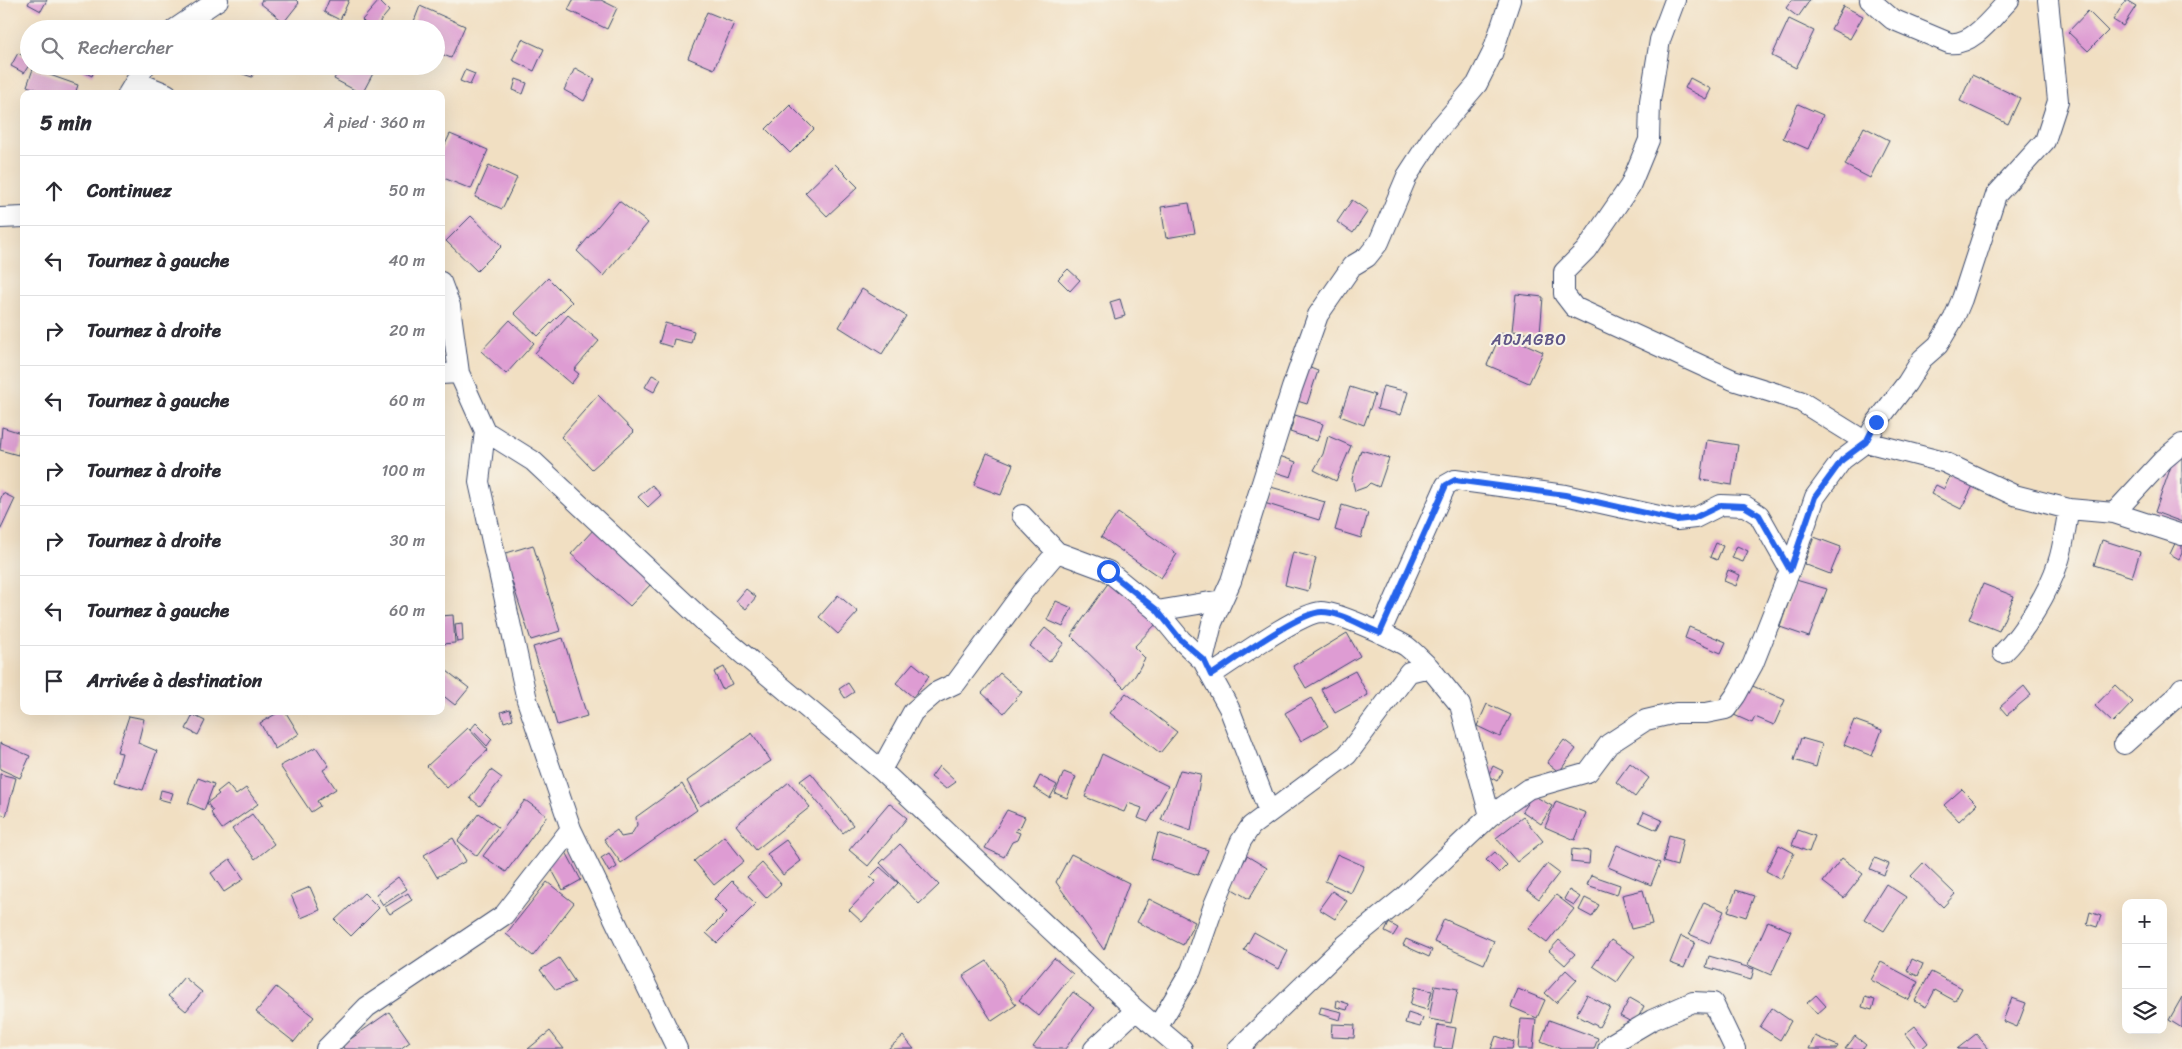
<!DOCTYPE html>
<html lang="fr">
<meta charset="utf-8">
<style>
body{margin:0;font-family:Sriracha,sans-serif;background:#f2f2f3;color:#2b2b33}
.controls{position:absolute;right:15px;bottom:15px;display:grid;overflow:hidden;border-radius:10px;box-shadow:0 5px 20px #0002}
.controls button{width:45px;height:45px;display:grid;place-items:center;padding:0;border:0;border-bottom:1px solid #e1e1e2;background:#fff;color:#2b2b33;font:25px sans-serif}
.stop{position:absolute;width:15px;height:15px;margin:-11px;border:4px solid #2563eb;border-radius:50%;background:#fff}
.stop.end{background:#2563eb;border-color:#fff;box-shadow:0 1px 5px #0008}
.list{margin:0;padding:0;list-style:none}
h2{display:flex;justify-content:space-between;align-items:center;height:65px;margin:0;padding:0 20px;font-size:21px}
h2 small{font-size:16px;font-weight:400;color:#7c7c81}
.list li{display:grid;grid-template-columns:32px 1fr auto;gap:15px;align-items:center;box-sizing:border-box;height:70px;padding:0 20px;border-top:1px solid #e1e1e2}
.list b{display:block;font-size:19px;white-space:nowrap}
.list em{font-size:16px;font-style:normal;color:#7c7c81}
.icon{flex:none;width:28px;height:28px;fill:none;stroke:currentColor;stroke-width:2;stroke-linecap:round;stroke-linejoin:round}
.map{position:relative;flex:none;width:2182px;height:1049px;overflow:hidden}
.search{position:absolute;background:#fff;box-shadow:0 5px 20px #0002;left:20px;top:20px;width:425px;height:55px;display:flex;align-items:center;gap:12px;box-sizing:border-box;padding:0 18px;border-radius:28px;color:#7c7c81;font-size:19px}
.panel{position:absolute;background:#fff;box-shadow:0 5px 20px #0002;left:20px;top:90px;width:425px;height:625px;border-radius:10px}
.map>svg:first-child{display:block}
</style>
<div class="map">
<svg width="2182" height="1049" viewBox="0 0 2182 1049">
<rect width="100%" height="100%" fill="#f7f3e8"/>
<filter id="ink" filterUnits="userSpaceOnUse"><feTurbulence type="fractalNoise" baseFrequency=".02" numOctaves="2"/><feDisplacementMap in="SourceGraphic" scale="10" xChannelSelector="R" yChannelSelector="G"/><feConvolveMatrix kernelMatrix="1 2 1 2 8 2 1 2 1" color-interpolation-filters="sRGB"/></filter>
<filter id="wash" filterUnits="userSpaceOnUse"><feTurbulence type="fractalNoise" baseFrequency=".0096" numOctaves="4" result="noise"/><feDisplacementMap in="SourceGraphic" scale="20" xChannelSelector="R" yChannelSelector="G"/><feGaussianBlur stdDeviation="1.12" result="paint"/><feColorMatrix in="noise" values="0 0 0 0 0 0 0 0 0 0 0 0 0 0 0 0 0 1.4 0 .05"/><feComposite in="paint" operator="in"/></filter>
<g filter="url(#wash)">
<rect width="100%" height="100%" fill="#f1dfc2"/>
<g id="blocks">
<!-- building -->
<path fill="#de9cd3" d="M30,0H47L41,11L28,4Z
M262,0H296L299,3L284,22L260,3Z
M329,0H349L340,20L324,12Z
M573,0H601L617,8L607,29L568,10Z
M1792,0H1810L1798,17L1786,8Z
M2126,0L2136,6L2123,26L2113,20Z
M379,1L389,11L374,29H371L362,20Z
M420,6L465,26L451,58L436,52V29H411Z
M1843,6L1863,16L1850,39L1831,29Z
M2088,11L2108,31L2088,51L2068,32Z
M707,12L734,23L714,69L688,58Z
M1789,19L1814,31L1796,68L1772,56Z
M522,39L544,49L534,71L512,60Z
M18,53L29,59V65L24,73L11,66Z
M72,66H96L92,76Z
M243,66L256,67L252,77L240,73Z
M341,66H377L362,94L334,79Z
M575,68L595,79L584,101L564,90Z
M33,69L78,85L75,94H49L27,86Z
M465,70L475,74L470,85L460,81Z
M1972,75L2020,98L2008,124L1960,101Z
M1690,78L1711,89L1706,99L1685,88Z
M516,79L527,83L523,94L513,90Z
M1798,104L1823,115L1808,149L1783,138Z
M790,105L814,129L790,153L766,129Z
M1864,127L1889,140L1870,178L1845,165Z
M450,134L488,150L471,189L441,177V153Z
M835,164L858,187L827,216L805,193Z
M489,165L517,178L502,209L475,197Z
M1352,200L1368,211L1353,233L1337,222Z
M619,201L648,223L603,276L577,251Z
M1189,203L1195,233L1166,238L1161,207Z
M471,216L502,246L477,271L446,241Z
M1068,269L1080,280L1070,291L1058,279Z
M548,278L572,302L538,336L514,313Z
M862,289L906,316L882,354L839,327Z
M1516,294L1543,297L1540,334L1512,331Z
M1120,299L1125,316L1115,319L1110,302Z
M568,315L599,341L574,370L579,374L571,384L535,353Z
M510,320L534,343L506,374L481,351Z
M665,323L694,331L691,343L674,339L672,347L659,343Z
M1501,333L1543,352L1529,383L1487,365Z
M1305,366L1318,371L1307,404L1294,400Z
M652,375L661,379L654,392L645,387Z
M1383,386L1408,392L1401,415L1377,409Z
M1350,387L1375,395L1364,425L1340,416Z
M598,395L634,432L592,469L561,437Z
M1295,415L1323,424L1317,441L1290,432Z
M2,427L24,434L18,455L0,450Z
M1328,436L1351,446L1336,481L1314,470L1323,454Z
M1707,440L1738,445L1732,485L1701,480Z
M1361,450L1389,458L1379,487L1370,483L1366,487L1355,491L1352,479Z
M2176,452L2182,454V522L2155,512Z
M987,453L1013,464L1001,495L974,485Z
M1277,455L1296,462L1291,477L1272,471Z
M1953,470L1975,482L1961,509L1931,494L1936,485L1944,489Z
M652,485L661,495L648,507L638,497Z
M1267,486L1325,502L1319,520L1261,502Z
M3,493L15,499L0,531V500Z
M1342,505L1368,513L1361,538L1335,530Z
M1118,513L1177,554L1161,578L1101,537Z
M595,528L653,582L630,606L571,554Z
M1814,537L1841,547L1830,574L1804,564Z
M2178,537L2182,539V553L2179,559L2170,554Z
M2102,540L2140,552L2132,577L2094,565Z
M1716,543L1723,546L1717,560L1710,557Z
M533,545L560,631L531,640L503,554Z
M1737,546L1748,551L1743,562L1732,558Z
M1293,552L1316,558L1308,591L1285,585Z
M1728,570L1740,575L1736,586L1724,581Z
M1111,579L1158,622L1134,647L1145,658L1135,676L1124,688L1071,636Z
M1796,580L1827,589L1809,637L1780,627Z
M1983,584L2014,596L1999,631L1969,619Z
M746,589L756,597L746,609L736,601Z
M838,595L858,612L838,634L819,617Z
M1056,601L1072,608L1063,627L1047,620Z
M453,615L455,643L441,644V616Z
M462,623L463,641L457,642L455,624Z
M1689,627L1726,642L1721,653L1685,638Z
M1045,628L1064,643L1049,662L1030,646Z
M1347,633L1360,656L1306,688L1293,666Z
M563,638L587,716L557,725L533,647Z
M913,663L929,676L913,697L896,683Z
M724,667L732,684L722,689L714,672Z
M443,668L469,688L455,705L441,694V670Z
M1355,671L1368,695L1335,713L1321,689Z
M1000,673L1022,692L1004,713L982,693Z
M848,683L854,692L845,698L839,689Z
M1748,684L1785,700L1774,725L1755,717L1752,723L1734,715Z
M2115,685L2133,702L2113,723L2095,706Z
M2024,686L2031,695L2007,715L2000,707Z
M1126,693L1177,732L1160,753L1110,713Z
M1311,698L1328,726L1301,741L1285,713Z
M1487,704L1511,715L1500,737L1477,726Z
M510,709L513,719L504,722L501,712Z
M281,711H285L299,734L275,749L260,723Z
M193,715L205,721L198,735L186,729Z
M129,716L144,719L138,743L157,751L143,790L114,782L122,753L117,752Z
M1854,720L1882,730L1872,756L1844,745Z
M476,723L492,739L487,746L471,729Z
M468,728L488,750L447,788L427,766Z
M752,733L771,761L700,806L687,781Z
M1801,738L1822,744L1816,767L1794,760Z
M1564,740L1576,749L1559,772L1547,763Z
M0,743L30,756L20,778L0,769Z
M316,747L329,766L323,770L336,789L317,801L320,806L311,812L280,766Z
M1102,754L1168,786L1148,822L1138,818L1142,808L1128,803L1124,812L1085,797Z
M1630,763L1649,778L1635,797L1616,782Z
M939,766L956,782L946,789L931,777Z
M1493,766L1503,771L1497,781L1488,776Z
M491,770L502,778L480,806L470,798Z
M1180,770L1201,774L1191,831L1161,820Z
M1064,772L1076,777L1067,798L1055,793Z
M811,773L853,825L843,833L800,781Z
M0,774L16,778L6,816L0,814Z
M1040,776L1057,785L1050,798L1034,788Z
M198,778L214,784L204,810L188,803Z
M789,782L810,807L756,850L736,825Z
M227,784L236,795L246,788L258,804L222,829L211,813L213,811L207,803L219,794L217,792Z
M682,784L697,810L621,863L604,839L617,830L621,837L631,835L637,825L636,817Z
M1962,789L1977,804L1959,821L1944,805Z
M161,790L173,793L170,802L159,799Z
M1533,795L1552,806L1541,824L1522,811Z
M525,800L547,816L506,872L483,856Z
M1556,801L1586,813L1575,840L1545,827Z
M889,803L907,818L868,866L849,850Z
M1007,810L1025,817L1019,830L1017,828L1015,831L1020,833L1017,840L1012,842L1004,857L985,848Z
M1644,812L1662,820L1657,830L1639,822Z
M479,813L498,827L477,856L458,841Z
M252,814L274,844L255,859L232,829Z
M1523,817L1543,841L1517,862L1496,838Z
M1798,830L1815,836L1809,852L1792,845Z
M1158,833L1208,850L1198,875L1151,859Z
M1669,835L1683,839L1677,866L1663,862Z
M724,836L744,861L714,885L694,861Z
M453,838L466,861L437,877L424,855Z
M786,840L801,861L783,875L767,854Z
M900,844L939,885L919,904L880,863Z
M1617,845L1660,863L1651,885L1608,867Z
M1779,845L1794,853L1781,879L1766,871Z
M1572,849L1590,851L1589,864L1571,862Z
M566,852L581,880L563,890L547,861Z
M1495,852L1507,865L1499,873L1486,860Z
M609,853L617,867L609,872L601,858Z
M1071,854L1129,883L1104,950L1056,882Z
M1337,854L1364,866L1351,893L1325,881Z
M1247,856L1267,868L1249,899L1229,887Z
M1842,858L1863,874L1844,898L1823,882Z
M1875,858L1889,864L1884,875L1870,869Z
M230,859L244,879L224,892L211,873Z
M762,863L781,884L766,898L747,877Z
M1923,863L1955,894L1943,907L1911,876Z
M1547,864L1559,873L1539,899L1527,890Z
M880,867L898,883L862,922L849,910L876,882L870,877Z
M1591,875L1620,885L1617,895L1587,885Z
M398,877L407,889L383,905L376,894Z
M732,881L756,904L717,943L706,933L727,912L714,899Z
M547,882L574,903L533,956L506,934Z
M1886,884L1906,897L1884,931L1864,919Z
M310,887L320,910L301,918L291,895Z
M1569,890L1580,897L1574,905L1564,899Z
M1643,890L1652,924L1631,929L1622,895Z
M1736,890L1754,896L1746,917L1728,911Z
M1332,891L1347,901L1335,919L1319,909Z
M364,893L379,908L351,936L335,920Z
M408,893L412,900L390,914L385,907Z
M1556,895L1574,909L1547,943L1528,929Z
M1585,898L1599,905L1592,917L1579,910Z
M1149,899L1195,922L1183,945L1137,922Z
M1704,902L1724,911L1710,943L1689,934Z
M2090,912L2101,916L2097,927L2087,924Z
M1444,919L1494,941L1484,964L1434,942Z
M1768,921L1791,931L1771,975L1748,965Z
M1389,923L1398,928L1393,936L1385,932Z
M1254,932L1288,951L1279,969L1244,950Z
M1681,936L1695,942L1684,968L1670,963Z
M1406,939L1432,950L1429,957L1403,945Z
M1559,940L1575,954L1565,965L1549,951Z
M1611,940L1635,956L1617,982L1593,966Z
M1709,956L1754,969L1751,980L1706,967Z
M559,958L575,982L556,990L540,970Z
M1054,958L1073,974L1039,1016L1019,1000Z
M1912,959L1923,964L1918,976L1907,971Z
M987,961L1016,1005L992,1021L963,976Z
M1881,962L1918,982L1909,1000L1871,980Z
M1566,970L1577,980L1556,1003L1545,993Z
M1931,972L1962,988L1955,1001L1935,990L1926,1007L1915,1001Z
M184,977L202,992L186,1011L168,996Z
M1435,985L1458,989L1451,1023L1429,1019Z
M276,987L314,1017L294,1042L256,1012Z
M1415,987L1432,991L1427,1010L1410,1005Z
M1518,989L1545,1000L1537,1018L1511,1007Z
M1073,992L1095,1008L1065,1049H1037L1033,1047Z
M1587,995L1610,1007L1599,1027L1576,1015Z
M1816,995L1826,1006L1817,1014L1807,1003Z
M1865,997L1875,1000L1872,1010L1862,1007Z
M2182,997V1028L2169,1020Z
M1630,998L1644,1006L1635,1024L1620,1016Z
M2012,998L2026,1003L2017,1027L2003,1021Z
M1337,1000L1349,1004L1347,1010L1336,1007Z
M1321,1007L1342,1012L1340,1020L1319,1014Z
M1772,1008L1791,1021L1780,1040L1760,1027Z
M389,1012L410,1042L400,1049H344L342,1045Z
M1408,1013L1423,1018L1420,1027L1405,1023Z
M1521,1019L1536,1020L1533,1049H1518Z
M1549,1020L1598,1038L1594,1049H1561L1541,1041Z
M1332,1024L1355,1025L1354,1038L1331,1037Z
M1438,1025L1456,1028L1452,1049L1434,1048Z
M1915,1026L1928,1043L1921,1049H1917L1905,1034Z
M550,1031L564,1049H528Z
M1976,1034L1989,1049H1957Z
M903,1036L914,1049H888Z
M1496,1036L1514,1042L1512,1049H1491Z
M1815,1036L1838,1046L1836,1049H1809Z
M1855,1036L1866,1045L1863,1049H1845Z"/>
</g>
</g>
<g filter="url(#ink)">
<use href="#blocks" fill-opacity="0" stroke="#3b496d" stroke-width="1"/>
<g fill="none" stroke-linecap="round" stroke-linejoin="round">
<!-- street casing -->
<g stroke="#3b496d" stroke-width="22">
<path id="street" d="M1675,0L1660,40L1650,101L1649,140L1630,186L1586,250L1564,272V294L1574,307L1733,380L1800,401L1866,442L1944,462L2014,495L2069,509L2114,513L2182,535
M1870,0L1892,19L1949,43C1973,46 1994,15 2009,0
M175,29L218,0
M137,82L167,94
M128,94L145,66
M0,218L24,217
M441,282L450,306L459,373L485,431L479,482L527,700L571,829L677,1049
M441,374L459,373
M485,431L533,461L708,625L881,770L1136,1010L1182,1049
M2114,513L2164,459L2182,444
M1022,515L1057,552L1108,571L1157,611L1181,640L1203,661L1229,708L1269,812
M1157,611L1222,600
M1380,633L1446,485L1455,480L1565,495L1677,520L1695,518L1721,505L1745,506L1759,515L1790,570
M2003,653C2024,633 2049,591 2058,563C2064,546 2065,527 2069,509
M1203,661L1212,623L1231,581L1292,388L1318,315L1352,266L1367,257L1379,242L1407,176L1433,136L1477,84L1492,54L1510,0
M1211,675C1233,661 1299,613 1321,612C1337,612 1391,637 1406,646C1414,652 1421,660 1429,667
M2124,744L2174,699L2182,688
M881,770L913,712L935,693L956,683L1023,592L1057,552
M1157,1028L1191,971L1214,905L1241,841L1251,826L1347,755L1409,672L1429,667L1460,705L1490,816
M326,1049L367,1007L504,915L571,829
M1094,1049L1136,1010
M1238,1049L1344,946L1403,898L1490,816L1528,789L1588,772L1609,744L1646,720L1676,713H1706L1726,709L1736,695L1753,664L1790,570L1815,497L1842,460L1866,442L1877,422L1907,383L1922,359L1938,345L1954,318L1962,299L1996,195L2045,141L2058,101L2048,0
M1608,1049L1613,1043L1652,1020L1693,1002L1713,1003L1735,1049"/>
</g>
<!-- street -->
<use href="#street" stroke="#fff" stroke-width="20"/>
</g>
</g>
<g fill="none" stroke-linecap="round" stroke-linejoin="round" filter="url(#ink)">
<!-- route -->
<path stroke="#2563eb" stroke-width="6" d="M1108,571L1157,610L1181,640L1204,660L1211,675C1233,661 1299,612 1322,612C1340,612 1362,626 1380,633L1446,485L1455,480L1565,495L1677,520L1694,518L1721,505L1744,506L1759,515L1790,570L1815,497L1842,460L1866,442L1876,422"/>
</g>
<g text-anchor="middle" dominant-baseline="central" stroke-width="4" stroke-linejoin="round" paint-order="stroke">
<!-- quarter labels -->
<g font-size="16" letter-spacing="1" fill="#5f5587" stroke="#f7f3e8">
<text x="1529" y="339">ADJAGBO</text>
</g>
</g>
</svg>
<div class="controls">
<button>+</button>
<button>−</button>
<button><svg class="icon" aria-label="layers" viewBox="0 0 24 24"><path d="M12 4l9 5-9 5-9-5zM3 14l9 5 9-5"/></svg></button>
</div>
<div class="stop" style="left:1108px;top:571px"></div>
<div class="stop end" style="left:1876px;top:422px"></div>
<div class="search"><svg class="icon" aria-label="search" viewBox="0 0 24 24"><circle cx="10" cy="10" r="6"/><path d="M15 15l6 6"/></svg>Rechercher</div>
<section class="panel">
<h2>5 min<small>À pied · 360 m</small></h2>
<ul class="list">
<li><svg class="icon" aria-label="ahead" viewBox="0 0 24 24"><path d="M12 20V5M6 11l6-6 6 6"/></svg><div><b>Continuez</b></div><em>50 m</em></li>
<li><svg class="icon" aria-label="left" viewBox="0 0 24 24"><path d="M17 20v-9H6M10 6l-5 5 5 5"/></svg><div><b>Tournez à gauche</b></div><em>40 m</em></li>
<li><svg class="icon" aria-label="right" viewBox="0 0 24 24"><path d="M7 20v-9h11M14 6l5 5-5 5"/></svg><div><b>Tournez à droite</b></div><em>20 m</em></li>
<li><svg class="icon" aria-label="left" viewBox="0 0 24 24"><path d="M17 20v-9H6M10 6l-5 5 5 5"/></svg><div><b>Tournez à gauche</b></div><em>60 m</em></li>
<li><svg class="icon" aria-label="right" viewBox="0 0 24 24"><path d="M7 20v-9h11M14 6l5 5-5 5"/></svg><div><b>Tournez à droite</b></div><em>100 m</em></li>
<li><svg class="icon" aria-label="right" viewBox="0 0 24 24"><path d="M7 20v-9h11M14 6l5 5-5 5"/></svg><div><b>Tournez à droite</b></div><em>30 m</em></li>
<li><svg class="icon" aria-label="left" viewBox="0 0 24 24"><path d="M17 20v-9H6M10 6l-5 5 5 5"/></svg><div><b>Tournez à gauche</b></div><em>60 m</em></li>
<li><svg class="icon" aria-label="arrive" viewBox="0 0 24 24"><path d="M6 21V4h12l-3 4 3 4H6"/></svg><div><b>Arrivée à destination</b></div></li>
</ul>
</section>
</div>
